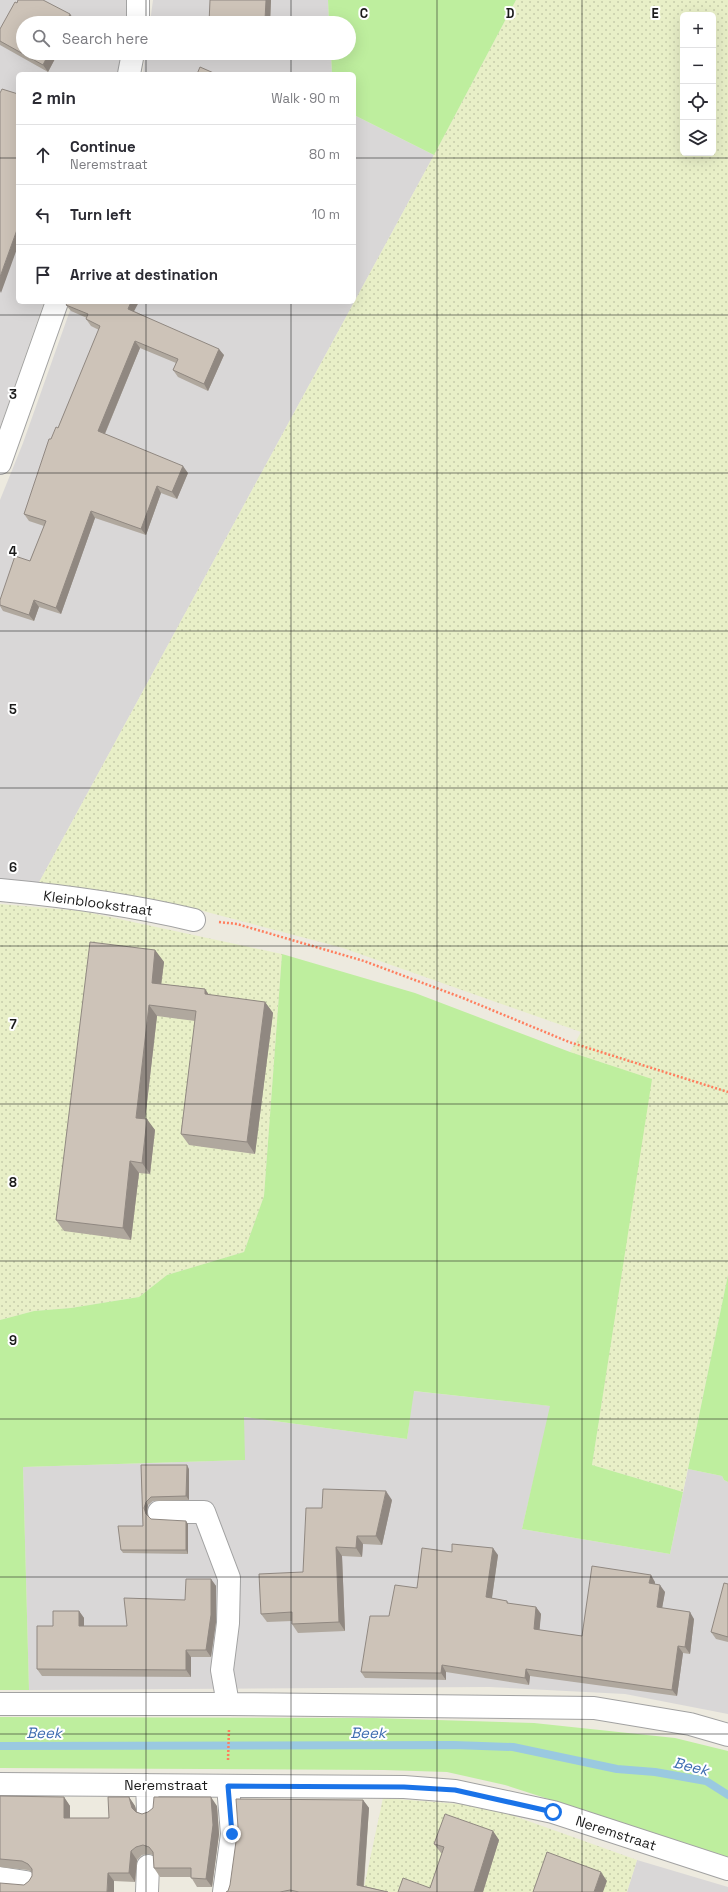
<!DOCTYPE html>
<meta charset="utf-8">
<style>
body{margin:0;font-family:"Space Grotesk",sans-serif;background:#f7f7f7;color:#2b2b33}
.controls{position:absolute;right:12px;top:12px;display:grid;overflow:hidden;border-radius:6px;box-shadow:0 4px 16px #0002}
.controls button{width:36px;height:36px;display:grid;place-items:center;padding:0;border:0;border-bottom:1px solid #e1e1e2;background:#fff;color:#2b2b33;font:20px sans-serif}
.stop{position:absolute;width:12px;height:12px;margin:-9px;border:3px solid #1a73e8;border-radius:50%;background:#fff}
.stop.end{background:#1a73e8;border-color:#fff;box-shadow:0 1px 4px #0008}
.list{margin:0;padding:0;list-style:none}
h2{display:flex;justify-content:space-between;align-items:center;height:52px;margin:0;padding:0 16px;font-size:17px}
h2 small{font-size:13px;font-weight:400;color:#7c7c81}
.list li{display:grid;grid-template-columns:26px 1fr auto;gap:12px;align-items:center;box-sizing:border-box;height:60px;padding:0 16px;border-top:1px solid #e1e1e2}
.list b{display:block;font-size:15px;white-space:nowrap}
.list p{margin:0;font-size:13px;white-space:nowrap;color:#7c7c81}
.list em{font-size:13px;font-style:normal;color:#7c7c81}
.icon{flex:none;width:22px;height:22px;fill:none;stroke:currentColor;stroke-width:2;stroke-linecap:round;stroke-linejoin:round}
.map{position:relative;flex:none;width:728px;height:1892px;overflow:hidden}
.search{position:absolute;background:#fff;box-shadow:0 4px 16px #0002;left:16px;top:16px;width:340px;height:44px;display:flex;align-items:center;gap:10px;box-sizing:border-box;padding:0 14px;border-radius:22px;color:#7c7c81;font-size:15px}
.panel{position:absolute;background:#fff;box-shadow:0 4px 16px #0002;left:16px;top:72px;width:340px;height:232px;border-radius:6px}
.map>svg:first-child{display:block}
</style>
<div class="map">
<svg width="728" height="1892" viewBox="0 0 728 1892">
<defs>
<pattern id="farmland-dots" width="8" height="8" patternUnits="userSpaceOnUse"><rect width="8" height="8" fill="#e8efc7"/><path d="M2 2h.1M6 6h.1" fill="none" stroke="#c6ccaa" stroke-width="1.8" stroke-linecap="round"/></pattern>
</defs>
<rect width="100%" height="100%" fill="#edeadf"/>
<!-- residential -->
<path fill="#d9d7d7" d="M0,0H129L127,23H23V53H122L118,74H18V302H44L0,427Z
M153,0H328L329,23H150Z
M145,53H331L332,74H143Z
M354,115L434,155L36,888L0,884V500L23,443L73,302H354Z
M413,1391L551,1406L522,1529L670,1554L688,1469L722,1476L724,1480L728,1482V1714L625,1694L489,1687L29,1690L23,1467L244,1460V1417L407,1439Z
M637,1860L728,1887V1892H627Z"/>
<!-- farmland -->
<path fill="url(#farmland-dots)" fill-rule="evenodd" d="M516,0H728V1275L683,1492L592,1465L651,1079L570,1052L581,1032L343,948L188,907L36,888L434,155ZM683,15H713V153H683Z
M0,904L82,911L282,954L264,1196L244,1252L167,1275L139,1297L71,1308L34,1311L0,1320Z
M383,1798L486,1806L637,1860L627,1892H363Z"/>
<!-- grass -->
<path fill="#beee9e" d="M328,0H516L434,155L354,115V74H332L331,53H349V23H329Z
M282,954L415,993L570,1052L652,1079L592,1465L683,1492L670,1554L522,1529L550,1406L414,1391L407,1439L244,1417L245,1460L23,1467L29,1690H0V1320L34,1311L71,1308L139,1297L167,1275L244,1252L264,1196Z
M728,1275V1482L724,1480L722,1476L688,1469Z
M0,1717L373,1718L534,1723L675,1738L728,1751V1857L505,1785L447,1772L384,1770L0,1768Z"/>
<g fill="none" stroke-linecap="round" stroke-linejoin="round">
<!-- stream -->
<path stroke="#9ac9e0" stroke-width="8" d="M0,1746L454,1745L513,1747L617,1769L655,1772L706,1781L728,1795"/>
<!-- minor casing -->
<g stroke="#a2a2a2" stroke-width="24">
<path id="minor" d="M138,23V0
M129,74L133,53
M0,463L57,302
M0,890C65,896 131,905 194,920
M159,1512H204L229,1578L228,1623L222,1670L228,1704
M0,1704H228L594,1708L690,1724L728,1735
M0,1784L404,1787L455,1791L553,1812L728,1869
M147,1785L148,1810
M0,1878L26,1882
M147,1892L148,1866
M224,1892L232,1834L228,1786"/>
</g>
<!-- path -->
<path stroke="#ff7e5e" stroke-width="2.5" stroke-dasharray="2 2" stroke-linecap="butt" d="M219,922L237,924L364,961L463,998L569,1042L728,1092
M228,1760L229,1729"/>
<!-- minor -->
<use href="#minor" stroke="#fff" stroke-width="22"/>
</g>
<!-- wall -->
<path fill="#b0a89e" d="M271,0L270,23H209Z
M17,3L70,14L75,21L48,72L0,45V41Z
M66,305L134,311L224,355L208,391L178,377L173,370L176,363L140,348L105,434L188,473L177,499L161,493L146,535L95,518L61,614L39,607L34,621L3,611L0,606V600L30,561L44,526L29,521L24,514L51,439L58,428L99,330L91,326L86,319L87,318L71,311Z
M155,950L164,962L161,984L205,989L209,995L265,1002L273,1013L255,1154L189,1145L181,1134L195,1021L157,1016L145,1119L155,1130L150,1174L139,1173L131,1240L64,1231L56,1220Z
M141,1465L189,1469V1500L153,1501L148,1505L147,1512L148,1516L151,1519L188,1524V1554L123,1553L121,1550L143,1526Z
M392,1500L382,1545L363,1544L362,1557L342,1556L345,1631L298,1633L292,1624V1621L267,1622L261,1614L303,1572Z
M452,1552L498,1555L492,1598L507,1601L509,1604L536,1607L541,1614L539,1630L582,1636L655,1582V1584L665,1592L662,1608L694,1619L690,1654L683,1653L677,1696L530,1676L529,1685L446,1672V1680L365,1678L361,1672L389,1616Z
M211,1579L216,1586V1622L211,1657H191V1677L42,1676L37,1669L53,1626L79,1611L84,1618V1626H127L185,1600Z
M728,1584V1642L716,1639L711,1632Z
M0,1796L64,1797L70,1806V1818H109L129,1797L135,1806L137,1812L142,1814L217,1806L219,1834L212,1887H197L191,1877H160L154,1868L153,1855L149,1854L142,1855L137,1860L135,1882L114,1881L24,1885L29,1881L32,1876V1872L28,1870L0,1867Z
M363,1800L369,1808L364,1886L388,1892H226Z
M493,1831L499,1840L483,1892H398L430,1888L442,1853H441L434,1844Z"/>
<!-- shaded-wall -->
<path fill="#908881" d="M266,0H271L270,23H267L265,20Z
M70,14L75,21L74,23H66Z
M49,53H58L48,72L43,65Z
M18,227V246L1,293L0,291V277Z
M131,302H139L132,315L128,309Z
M135,341L140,348L103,438L98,431Z
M219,349L224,355L208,391L204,384Z
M183,466L188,473L177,499L172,492Z
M157,486L161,493L146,535L141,529Z
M91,511L95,518L61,614L56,608Z
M34,600L39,607L34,621L29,615Z
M155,950L164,962L160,994L152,983Z
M205,989L213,1001L205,994Z
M265,1002L273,1013L255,1154L247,1142Z
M149,1005L157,1016L144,1129L136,1118Z
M147,1119L155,1130L150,1174L142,1163Z
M130,1161L139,1173L131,1240L123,1228Z
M187,1465L189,1469V1500L186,1496Z
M386,1491L392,1500L382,1545L376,1536Z
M146,1502L148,1505L147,1512L148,1518L146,1514L144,1508Z
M186,1521L188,1524V1554L186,1550Z
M357,1536L363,1544L362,1557L356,1548Z
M336,1547L342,1556L345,1631L339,1622Z
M493,1548L498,1555L491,1604L486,1597Z
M651,1575L655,1582L654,1590L649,1583Z
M211,1579L216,1586V1622L211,1657L206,1650Z
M660,1585L665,1592L661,1614L657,1607Z
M536,1607L541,1614L539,1636L534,1629Z
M79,1611L84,1618V1633L79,1626Z
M690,1612L694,1619L690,1654L685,1647Z
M678,1646L683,1653L677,1696L672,1690Z
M186,1650L191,1657V1677L186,1670Z
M442,1665L446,1672V1680L441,1673Z
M526,1669L530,1676L529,1685L525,1678Z
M64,1797L70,1806V1826L64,1818Z
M129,1797L135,1806L138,1817L132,1808Z
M211,1797L217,1806L219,1834L212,1887L206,1879Z
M363,1800L369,1808L363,1892L357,1885Z
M493,1831L499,1840L483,1892H474Z
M131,1851L137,1860L135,1882L129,1873Z
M601,1872L607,1881L603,1892H594Z
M108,1873L114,1881V1892H107Z"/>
<!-- building -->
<path fill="#cdc3b8" stroke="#908881" d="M18,0H43L70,14L66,23H23V53H49L43,65L0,41V29L15,2L17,3Z
M210,0H266L265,20L254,19V23H209Z
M200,67L216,74H197Z
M2,89L18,94V227L0,277V93Z
M68,302H131L128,309L219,349L204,384L173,370L178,359L135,341L98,431L183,466L172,492L157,486L141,529L91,511L56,608L34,600L29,615L0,605V600L15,556L30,561L46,521L24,514L49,439H51L56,427L58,428L100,326L86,319L88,314L66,305Z
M90,942L155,950L152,983L205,989V994L265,1002L247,1142L181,1134L196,1011L149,1005L136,1118L147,1119L142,1163L130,1161L123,1228L56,1220Z
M141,1465H187L186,1496L151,1497L146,1502L144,1508L146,1514L151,1519L186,1521V1550H121L118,1526H143Z
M323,1489L386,1491L376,1536H357L356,1548L336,1547L339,1622L292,1624V1612L261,1614L259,1574L303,1572L306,1508H322Z
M452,1544L493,1548L486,1597L507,1601V1603L536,1607L534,1629L582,1636L592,1566L651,1575L649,1583L660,1585L657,1607L690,1612L685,1647L678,1646L672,1690L526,1669L525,1678L442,1665L441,1673L361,1672L370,1616H389L395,1585L417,1588L422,1548L452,1552Z
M186,1579H211V1615L206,1650H186V1670L37,1669V1626H53V1611H79V1626H127L124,1598L185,1600Z
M724,1583L728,1584V1637L711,1632Z
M0,1796L64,1797V1818H109L108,1797H129L132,1808L136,1812L142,1814L148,1812L153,1808L154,1797H211L213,1825L206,1879L191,1878V1868H154L153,1852L149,1847L143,1845L136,1847L131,1851L129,1873H108L107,1892H0V1883L24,1885L29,1881L32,1876V1869L28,1864L22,1861L0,1859Z
M236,1799L363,1800L357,1885L388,1892H299L290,1890L280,1892H226L228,1891L230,1885L238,1827Z
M445,1814L493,1831L474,1892H398L403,1878L430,1888L444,1847L434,1844Z
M547,1852L601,1872L594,1892H533Z"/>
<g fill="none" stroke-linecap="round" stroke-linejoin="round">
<!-- route -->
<path stroke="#1a73e8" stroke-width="5" d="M232,1834L228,1786L404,1787L455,1790L553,1812"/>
</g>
<!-- grid -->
<path fill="none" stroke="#1b1b1b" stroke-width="1" stroke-opacity="0.55" d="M146,0V23M291,0V23M437,0V1892M582,0V1892M146,53V74M291,53V74M0,158H18M354,158H728M146,302V1892M291,302V1892M0,315H728M0,473H728M0,631H728M0,788H728M0,946H728M0,1104H728M0,1261H728M0,1419H728M0,1577H728M0,1734H728"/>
<g text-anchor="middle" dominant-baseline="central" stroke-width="4" stroke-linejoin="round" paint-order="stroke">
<!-- street labels -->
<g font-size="14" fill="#1b1b1b" stroke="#fff">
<text transform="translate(98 903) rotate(8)">Kleinblookstraat</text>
<text x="166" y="1785">Neremstraat</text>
<text transform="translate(616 1833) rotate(18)">Neremstraat</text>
</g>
<!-- water labels -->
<g font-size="15" font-style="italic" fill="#406eb1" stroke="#fff">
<text x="44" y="1732">Beek</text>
<text x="368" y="1732">Beek</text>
<text transform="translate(691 1766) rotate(14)">Beek</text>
</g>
</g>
<g font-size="13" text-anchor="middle" font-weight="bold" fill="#1b1b1b" stroke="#fff" stroke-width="4" stroke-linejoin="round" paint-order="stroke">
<text x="364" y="18">C</text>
<text x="510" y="18">D</text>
<text x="655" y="18">E</text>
<text x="13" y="399">3</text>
<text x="13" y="556">4</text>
<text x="13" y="714">5</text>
<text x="13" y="872">6</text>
<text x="13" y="1029">7</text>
<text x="13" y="1187">8</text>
<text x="13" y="1345">9</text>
</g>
</svg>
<div class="controls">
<button>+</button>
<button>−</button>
<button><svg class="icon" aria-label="locate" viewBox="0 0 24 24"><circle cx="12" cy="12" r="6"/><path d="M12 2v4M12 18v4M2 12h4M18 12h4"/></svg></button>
<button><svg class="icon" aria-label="layers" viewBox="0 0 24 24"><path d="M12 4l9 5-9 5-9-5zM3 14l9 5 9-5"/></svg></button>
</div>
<div class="stop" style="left:553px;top:1812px"></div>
<div class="stop end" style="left:232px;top:1834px"></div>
<div class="search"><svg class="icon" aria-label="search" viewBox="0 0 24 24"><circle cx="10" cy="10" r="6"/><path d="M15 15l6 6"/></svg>Search here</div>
<section class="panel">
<h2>2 min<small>Walk · 90 m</small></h2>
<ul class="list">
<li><svg class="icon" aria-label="ahead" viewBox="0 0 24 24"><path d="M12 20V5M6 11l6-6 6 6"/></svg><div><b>Continue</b><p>Neremstraat</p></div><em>80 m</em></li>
<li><svg class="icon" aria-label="left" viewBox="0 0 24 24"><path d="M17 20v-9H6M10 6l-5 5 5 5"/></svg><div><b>Turn left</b></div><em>10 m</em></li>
<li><svg class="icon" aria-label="arrive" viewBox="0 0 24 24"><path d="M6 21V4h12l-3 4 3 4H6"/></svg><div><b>Arrive at destination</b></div></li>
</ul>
</section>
</div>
